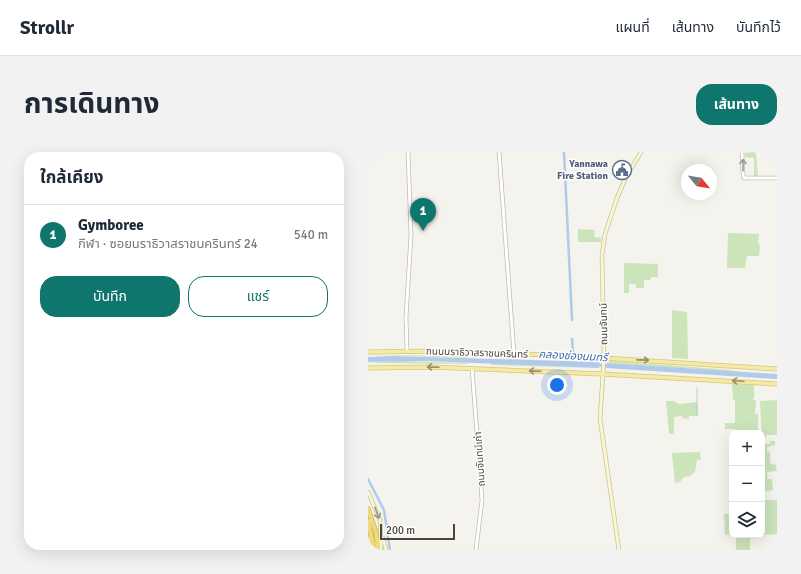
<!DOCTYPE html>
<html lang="th">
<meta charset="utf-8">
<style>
body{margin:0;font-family:Signika,"Noto Sans Thai",sans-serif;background:#f2f2f3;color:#1f2937}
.controls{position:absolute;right:12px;bottom:12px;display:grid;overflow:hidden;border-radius:8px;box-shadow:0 4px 16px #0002}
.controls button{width:36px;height:36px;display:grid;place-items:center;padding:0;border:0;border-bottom:1px solid #e0e1e3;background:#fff;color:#1f2937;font:20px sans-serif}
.compass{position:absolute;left:313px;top:12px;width:36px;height:36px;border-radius:50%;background:#fff;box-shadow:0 4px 16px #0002;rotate:120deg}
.scale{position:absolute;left:12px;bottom:10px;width:75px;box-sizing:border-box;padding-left:4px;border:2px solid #49453b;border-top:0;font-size:11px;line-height:14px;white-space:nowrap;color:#49453b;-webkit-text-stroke:3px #fff;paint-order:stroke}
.you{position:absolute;left:189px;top:233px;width:14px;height:14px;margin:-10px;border:3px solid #fff;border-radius:50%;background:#1a73e8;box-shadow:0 0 0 6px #1a73e833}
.badge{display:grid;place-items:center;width:26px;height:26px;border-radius:50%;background:#0f766e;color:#fff;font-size:13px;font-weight:700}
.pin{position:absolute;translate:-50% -33px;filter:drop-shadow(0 1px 2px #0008)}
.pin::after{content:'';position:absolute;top:21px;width:14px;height:12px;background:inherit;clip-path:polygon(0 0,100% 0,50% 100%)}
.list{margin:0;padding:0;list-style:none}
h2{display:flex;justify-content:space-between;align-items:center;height:52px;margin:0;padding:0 16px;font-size:17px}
h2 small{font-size:13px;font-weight:400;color:#747a83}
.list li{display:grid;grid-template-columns:26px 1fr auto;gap:12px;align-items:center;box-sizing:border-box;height:60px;padding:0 16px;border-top:1px solid #e0e1e3}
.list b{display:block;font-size:15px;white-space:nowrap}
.list p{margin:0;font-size:13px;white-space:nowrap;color:#747a83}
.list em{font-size:13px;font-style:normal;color:#747a83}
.actions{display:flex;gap:8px;padding:12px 16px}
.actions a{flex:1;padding:9px 0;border:1px solid #0f766e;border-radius:16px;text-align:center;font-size:14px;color:#0f766e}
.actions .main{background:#0f766e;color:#fff}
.icon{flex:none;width:22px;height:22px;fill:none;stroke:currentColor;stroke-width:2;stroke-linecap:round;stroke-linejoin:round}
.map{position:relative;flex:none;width:409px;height:398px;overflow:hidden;border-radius:16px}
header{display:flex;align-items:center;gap:24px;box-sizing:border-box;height:56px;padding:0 20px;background:#fff;border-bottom:1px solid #e0e1e3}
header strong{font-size:19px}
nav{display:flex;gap:22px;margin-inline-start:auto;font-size:14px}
.intro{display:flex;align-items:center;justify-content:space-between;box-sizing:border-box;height:96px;padding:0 24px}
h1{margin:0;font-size:28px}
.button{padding:10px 18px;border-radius:16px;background:#0f766e;color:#fff;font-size:14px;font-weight:700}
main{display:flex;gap:24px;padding:0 24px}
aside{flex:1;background:#fff;border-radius:16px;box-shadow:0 4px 16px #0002}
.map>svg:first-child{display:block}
</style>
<header>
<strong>Strollr</strong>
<nav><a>แผนที่</a><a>เส้นทาง</a><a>บันทึกไว้</a></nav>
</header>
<div class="intro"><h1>การเดินทาง</h1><a class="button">เส้นทาง</a></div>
<main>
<aside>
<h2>ใกล้เคียง<small></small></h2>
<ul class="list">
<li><span class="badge">1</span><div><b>Gymboree</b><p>กีฬา · ซอยนราธิวาสราชนครินทร์ 24</p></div><em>540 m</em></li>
</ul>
<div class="actions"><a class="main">บันทึก</a><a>แชร์</a></div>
</aside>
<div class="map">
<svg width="409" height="398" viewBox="0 0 409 398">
<rect width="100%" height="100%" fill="#f5f3ed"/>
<!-- green -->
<path fill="#cbe4ba" d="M385,0L388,1L390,24H386V6L377,5V1Z
M210,77L227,78L226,85L233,86V90H210Z
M360,81L391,82L390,92L392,93L391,104H379L377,116H359Z
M256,111L290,112V125H283L282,128H276V136H268V132H261V141H256Z
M304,158L319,160L320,207L304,206Z
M0,203L100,204V206Z
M29,209L100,211V212L0,211Z
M242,209L363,218L373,220L240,211Z
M123,211L231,216L123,213Z
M364,232L386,233V247L383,248H388L387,262H390V281H368L367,277H357V271H367V248H365Z
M409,248V283H398V286L394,288L392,249Z
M298,249H306L311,252L329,250L330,264H321V267L314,266V264L306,265V282H301Z
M402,289H407V293L399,295V299L402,300V311L408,313L409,319L399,320V327H404L405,338L395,340L394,292H402Z
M332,300L333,308H329L327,320L322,324L316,325L312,330L307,331L304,301Z
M394,348H409V382L395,383Z
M356,362H362L364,382L357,383Z
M382,384V398H368V385Z"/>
<!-- water -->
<path fill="#b1caea" d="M24,204L232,210L231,216L58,209L0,210V205Z
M239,211L409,222V227L238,216Z"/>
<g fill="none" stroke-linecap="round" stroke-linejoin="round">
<!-- stream -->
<path stroke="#b1caea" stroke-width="1" d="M329,236V263"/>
<!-- canal -->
<path stroke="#b1caea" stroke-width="2.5" d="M196,0L204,168
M204,187L205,200
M228,213L241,214
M0,327L16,358L22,398"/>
<!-- tertiary casing -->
<g stroke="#bfbcb0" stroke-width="4.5">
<path id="tertiary" d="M131,0L146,202
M374,0L375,23L376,26H409
M39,199L38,165L43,83L40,0
M104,216L114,348L108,398"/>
</g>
<!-- secondary casing -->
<g stroke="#c9c49d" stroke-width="4.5">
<path id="secondary" d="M0,340L12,368L13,398
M0,386L3,398
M15,386L18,398
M251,398L232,267L236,206L234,103L237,82L249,46L258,25L273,0"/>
</g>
<!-- primary casing -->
<g stroke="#d8c977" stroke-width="5">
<path id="primary" d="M0,200L73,199L204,204L409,217
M0,216L64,215L234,222L409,232"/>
</g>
<!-- motorway casing -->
<g stroke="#cdb24e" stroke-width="5.5">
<path id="motorway" d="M0,357L8,381L10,398
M0,369L6,398"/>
</g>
<!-- tertiary -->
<use href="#tertiary" stroke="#fff" stroke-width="3"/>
<!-- secondary -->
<use href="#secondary" stroke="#f9f6d2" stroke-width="3"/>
<!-- primary -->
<use href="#primary" stroke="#f4e9a6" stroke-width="3.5"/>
<!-- motorway -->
<use href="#motorway" stroke="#efda7e" stroke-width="4"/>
</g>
<!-- one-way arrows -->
<defs><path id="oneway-shaft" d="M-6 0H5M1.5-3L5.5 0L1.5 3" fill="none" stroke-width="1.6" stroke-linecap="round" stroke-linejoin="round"/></defs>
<use stroke="#9b9993" href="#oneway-shaft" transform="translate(375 13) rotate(-90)"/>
<g stroke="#968f6b">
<use href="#oneway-shaft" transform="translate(275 208) rotate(1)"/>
<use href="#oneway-shaft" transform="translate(65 215) rotate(-178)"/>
<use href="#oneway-shaft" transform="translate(167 219) rotate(-178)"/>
<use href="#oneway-shaft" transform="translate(370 229) rotate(-177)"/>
</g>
<use stroke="#98957f" href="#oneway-shaft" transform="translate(9 361) rotate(71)"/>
<!-- icons -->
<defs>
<g id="civic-ring" transform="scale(1)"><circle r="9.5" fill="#fff" stroke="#5c6f8a" stroke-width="1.5"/><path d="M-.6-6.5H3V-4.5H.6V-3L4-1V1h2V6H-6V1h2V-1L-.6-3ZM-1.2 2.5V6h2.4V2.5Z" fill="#5c6f8a"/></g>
</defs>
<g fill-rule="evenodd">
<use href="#civic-ring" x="254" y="18"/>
</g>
<g text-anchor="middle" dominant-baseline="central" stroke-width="3" stroke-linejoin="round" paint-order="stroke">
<!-- service labels -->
<g font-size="10" font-weight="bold" fill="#4e5e75" stroke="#fff" text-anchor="end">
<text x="240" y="12">Yannawa<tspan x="240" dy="12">Fire Station</tspan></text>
</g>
<!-- street labels -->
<g font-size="10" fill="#49453b" stroke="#fff">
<text transform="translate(236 172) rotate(-91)">ถนนจันทน์</text>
<text transform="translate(109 201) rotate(2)">ถนนนราธิวาสราชนครินทร์</text>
<text transform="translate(112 307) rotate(-94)">ถนนจันทน์เก่า</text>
</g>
<!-- water labels -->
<g font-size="11" font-style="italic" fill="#3f6caa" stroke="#fff">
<text transform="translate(205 204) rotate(3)">คลองช่องนนทรี</text>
</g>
</g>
</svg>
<div class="controls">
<button>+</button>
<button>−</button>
<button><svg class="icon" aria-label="layers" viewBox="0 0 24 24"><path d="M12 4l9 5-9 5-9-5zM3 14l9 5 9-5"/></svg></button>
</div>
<svg class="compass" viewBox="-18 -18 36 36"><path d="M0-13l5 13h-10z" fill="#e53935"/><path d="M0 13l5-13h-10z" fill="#747a83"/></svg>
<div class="scale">200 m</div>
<div class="you"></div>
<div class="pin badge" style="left:55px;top:79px">1</div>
</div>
</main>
